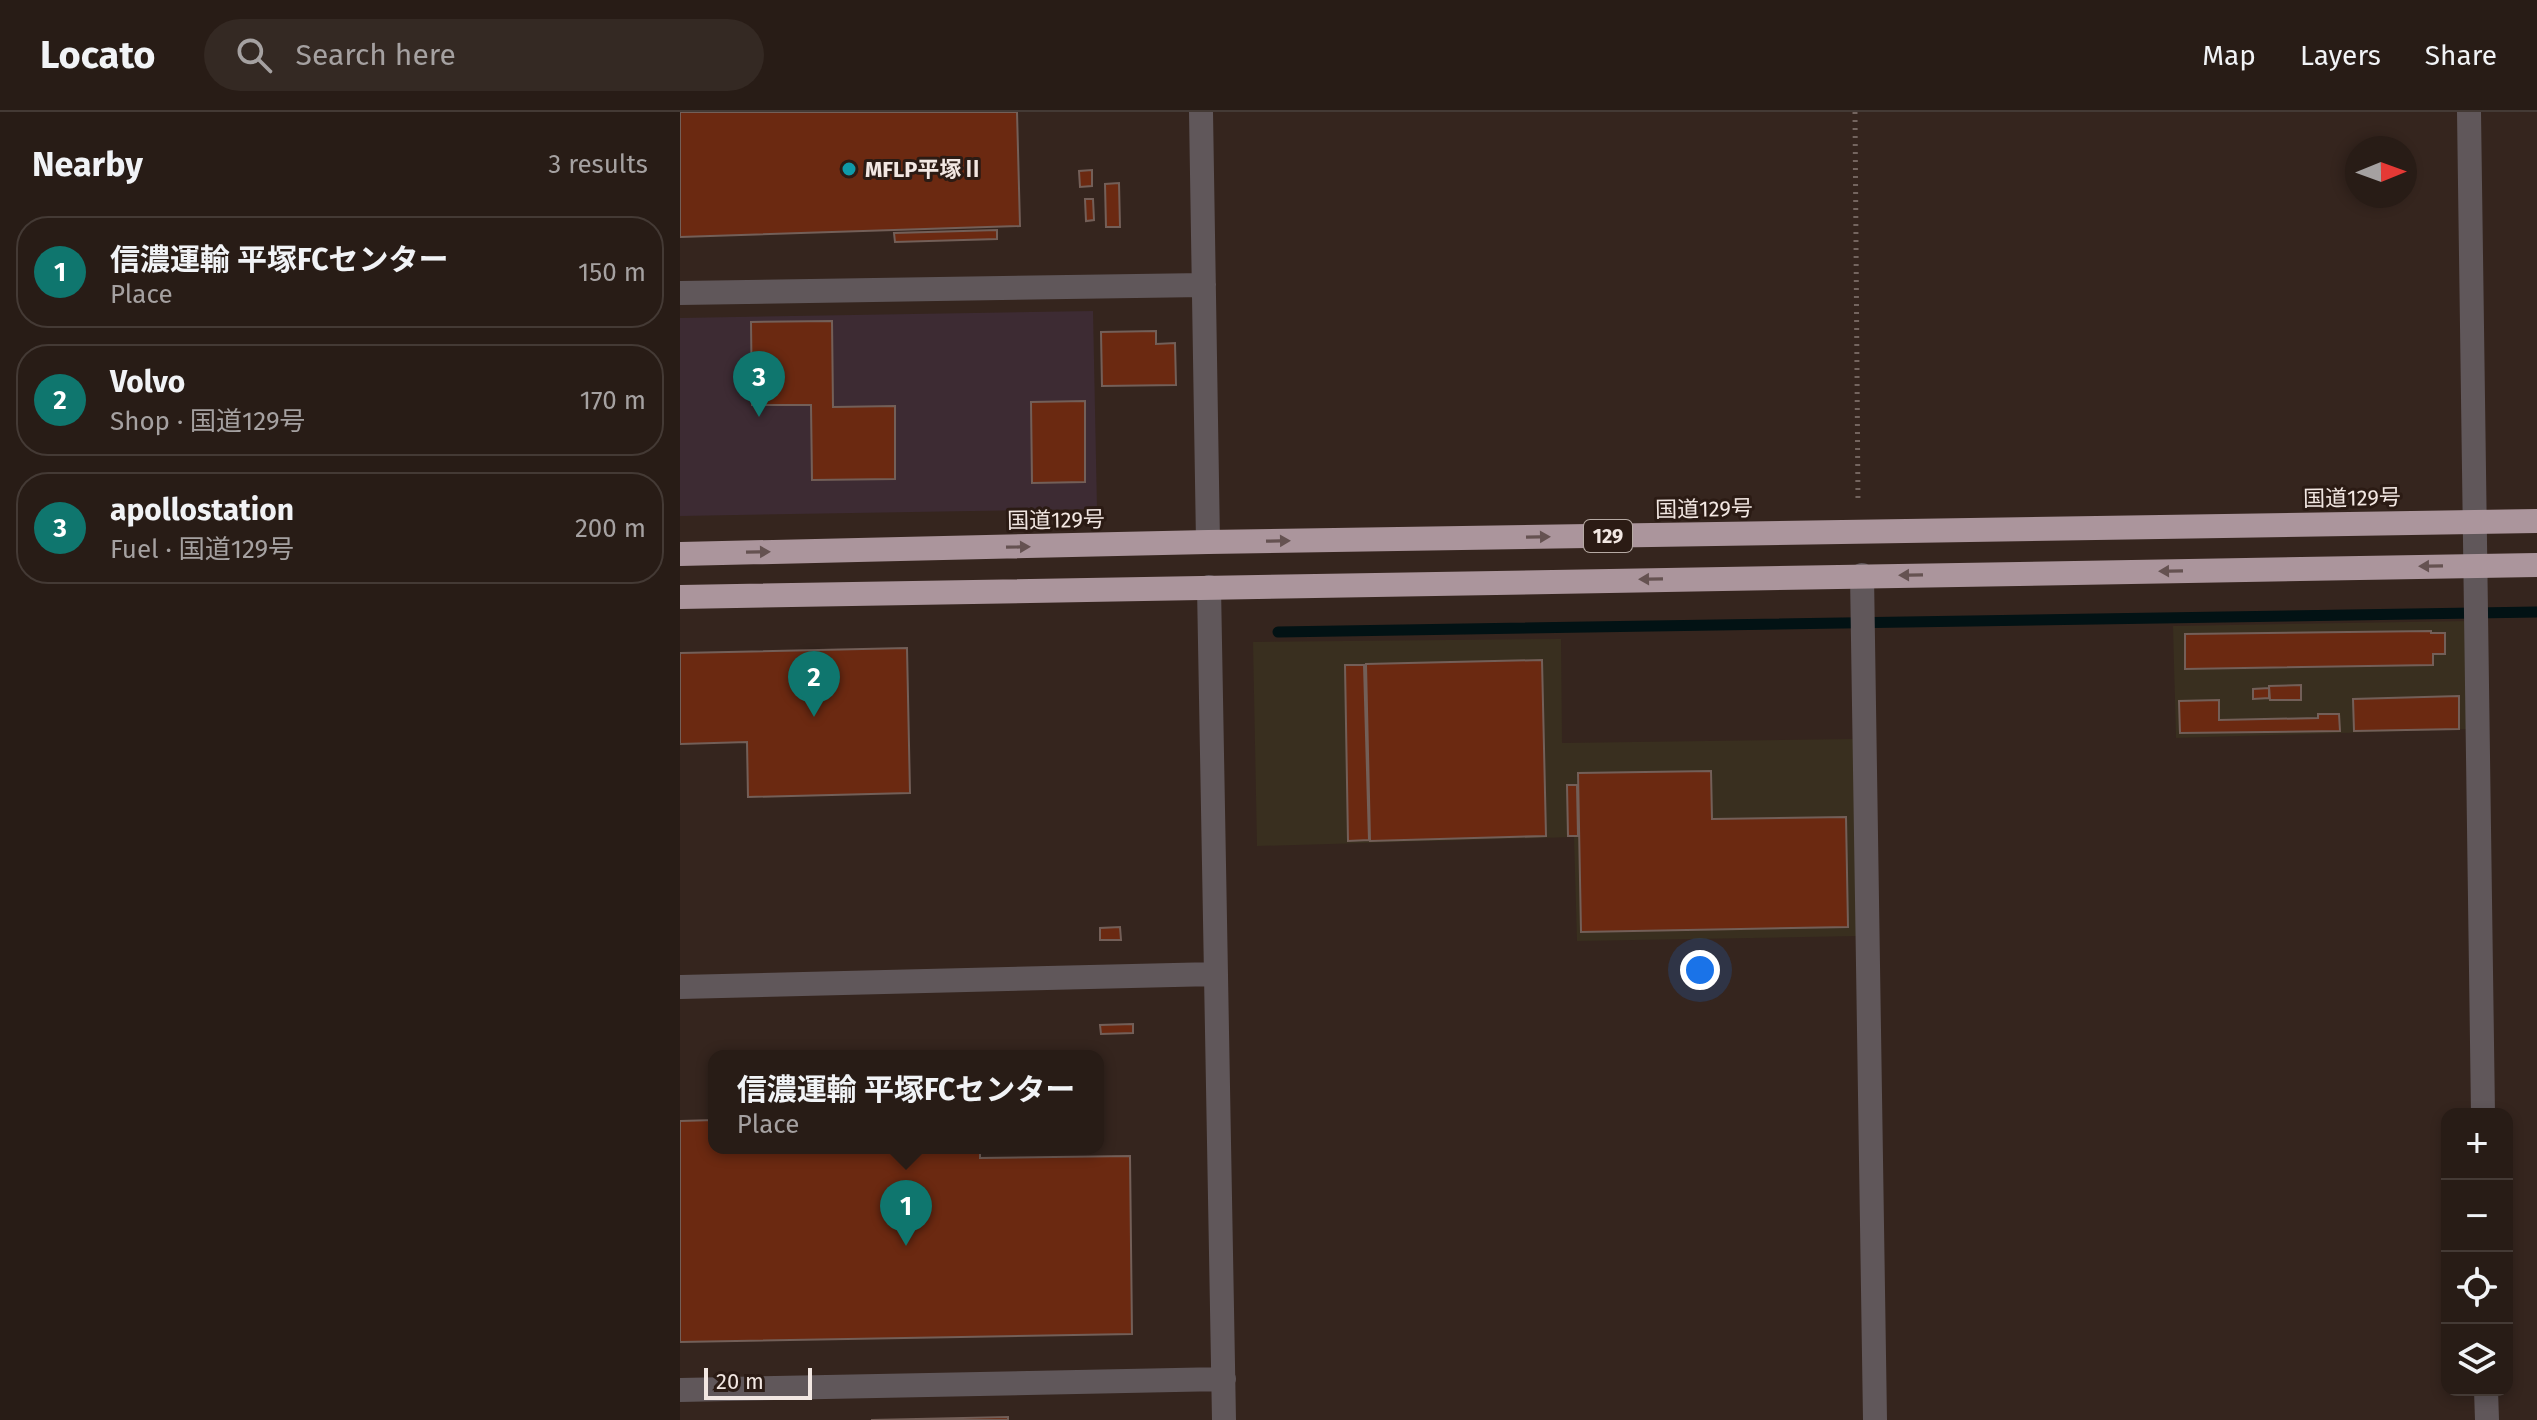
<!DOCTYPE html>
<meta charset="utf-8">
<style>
body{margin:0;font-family:"Fira Sans","Noto Sans JP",sans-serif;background:#342923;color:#f1f3f6}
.controls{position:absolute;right:24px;bottom:24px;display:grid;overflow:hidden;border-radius:16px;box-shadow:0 4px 12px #0003}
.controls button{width:72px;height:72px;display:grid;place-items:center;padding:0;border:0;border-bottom:2px solid #443a35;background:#281c16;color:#f1f3f6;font:40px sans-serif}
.compass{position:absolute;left:1665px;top:24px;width:72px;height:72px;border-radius:50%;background:#281c16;box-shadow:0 4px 12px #0003;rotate:89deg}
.scale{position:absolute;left:24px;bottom:20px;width:108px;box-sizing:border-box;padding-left:8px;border:4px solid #f2e7e2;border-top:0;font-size:22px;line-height:28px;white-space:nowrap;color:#f2e7e2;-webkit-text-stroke:6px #2b1b14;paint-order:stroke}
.you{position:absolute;left:1020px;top:858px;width:28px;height:28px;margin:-20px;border:6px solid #fff;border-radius:50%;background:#1a73e8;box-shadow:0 0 0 12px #1a73e833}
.badge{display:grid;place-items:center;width:52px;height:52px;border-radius:50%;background:#0f766e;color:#fff;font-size:26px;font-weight:700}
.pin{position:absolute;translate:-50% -66px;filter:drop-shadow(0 2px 4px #0008)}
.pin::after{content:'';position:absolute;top:42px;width:28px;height:24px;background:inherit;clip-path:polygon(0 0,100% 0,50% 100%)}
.popup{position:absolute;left:28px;top:938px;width:396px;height:104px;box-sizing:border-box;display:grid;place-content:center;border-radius:16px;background:#281c16;filter:drop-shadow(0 2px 6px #0005);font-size:26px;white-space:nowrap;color:#a5a1a1}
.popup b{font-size:30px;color:#f1f3f6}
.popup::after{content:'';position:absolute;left:50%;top:100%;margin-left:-16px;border:16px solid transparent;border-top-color:#281c16}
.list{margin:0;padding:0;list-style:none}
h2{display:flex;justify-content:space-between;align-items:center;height:104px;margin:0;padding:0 32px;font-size:34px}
h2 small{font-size:26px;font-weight:400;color:#a5a1a1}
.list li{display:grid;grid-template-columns:52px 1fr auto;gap:24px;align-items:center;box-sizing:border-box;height:112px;margin:0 16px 16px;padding:0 16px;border:2px solid #443a35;border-radius:32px}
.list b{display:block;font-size:30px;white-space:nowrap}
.list p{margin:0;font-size:26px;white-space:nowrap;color:#a5a1a1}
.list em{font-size:26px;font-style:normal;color:#a5a1a1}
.icon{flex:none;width:44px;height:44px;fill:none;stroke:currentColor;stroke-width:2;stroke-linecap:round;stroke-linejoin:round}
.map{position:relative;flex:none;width:1857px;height:1308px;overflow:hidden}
header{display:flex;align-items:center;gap:48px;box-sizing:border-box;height:112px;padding:0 40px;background:#281c16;border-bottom:2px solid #443a35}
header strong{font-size:38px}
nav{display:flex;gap:44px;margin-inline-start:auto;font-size:28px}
.search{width:560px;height:72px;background:#342923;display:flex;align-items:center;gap:20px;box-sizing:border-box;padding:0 28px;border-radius:44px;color:#a5a1a1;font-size:30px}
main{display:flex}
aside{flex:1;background:#281c16}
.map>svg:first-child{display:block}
</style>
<header>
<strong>Locato</strong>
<div class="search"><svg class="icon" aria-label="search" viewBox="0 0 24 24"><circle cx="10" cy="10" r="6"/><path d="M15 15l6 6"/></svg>Search here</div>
<nav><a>Map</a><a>Layers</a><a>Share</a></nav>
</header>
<main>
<aside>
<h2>Nearby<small>3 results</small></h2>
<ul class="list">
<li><span class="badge">1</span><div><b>信濃運輸 平塚FCセンター</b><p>Place</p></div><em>150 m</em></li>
<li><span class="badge">2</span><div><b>Volvo</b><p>Shop · 国道129号</p></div><em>170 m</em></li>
<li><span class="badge">3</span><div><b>apollostation</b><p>Fuel · 国道129号</p></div><em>200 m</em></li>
</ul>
</aside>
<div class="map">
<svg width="1857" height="1308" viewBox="0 0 1857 1308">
<rect width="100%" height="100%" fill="#35251e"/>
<!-- commercial -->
<path fill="#3d2b33" d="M413,199L417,397L0,404V206Z"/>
<!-- industrial -->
<path fill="#392f1f" d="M1789,509L1791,617L1496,626L1493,514Z
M881,527L882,631L1176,627L1179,824L897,829L894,725L577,734L573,530Z"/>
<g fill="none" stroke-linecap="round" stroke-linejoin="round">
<!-- stream -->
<path stroke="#021214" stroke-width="11" d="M598,520L1857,500"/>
</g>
<!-- building -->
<path fill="#6b2911" stroke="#735f58" stroke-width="2" d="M0,0H337L340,114L0,125Z
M412,58V74L400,75L399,59Z
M439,71L440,115H426L425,72Z
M405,87H413L414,108L406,109Z
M317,118V127L215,130L214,121Z
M152,209L153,295L215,294V367L132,368L131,293H72L71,210Z
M476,219V232L495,231L496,273L422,274L421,220Z
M405,289V370L352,371L351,290Z
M1751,519V521H1765V542H1753V553L1505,557V522Z
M227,536L230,681L68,685L67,630L0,632V541Z
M862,548L866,724L690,729L686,552Z
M665,553H684L689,728L668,729Z
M1621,573V588H1590L1589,574Z
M1589,576V586L1573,587V577Z
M1779,584V617L1674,619L1673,587Z
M1539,588V608L1638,606V602H1659L1660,619L1500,621L1499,589Z
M1031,659L1032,707L1166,705L1168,815L901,820L898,661Z
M887,673H897L898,724H888Z
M440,815L441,828H420V816Z
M453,912V921L421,922L420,913Z
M34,1008V1036H300V1046L450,1044L452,1222L0,1230V1009Z
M328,1305V1308H191Z"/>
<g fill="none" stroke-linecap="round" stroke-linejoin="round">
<!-- path -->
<path stroke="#74655f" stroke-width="5" stroke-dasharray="2 6" stroke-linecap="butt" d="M1175,0L1178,391"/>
<!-- minor -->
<path stroke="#60575a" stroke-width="24" d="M521,0L528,430
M1789,0L1803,1002
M0,181L524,173
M1182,463L1195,1308
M529,475L544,1308
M0,875L536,862
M0,1278L544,1267
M1806,1278L1807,1308"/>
<!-- highway -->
<path stroke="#ab959c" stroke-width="24" d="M0,442L528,430L1857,409
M0,485L1857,453"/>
</g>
<!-- one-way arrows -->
<defs><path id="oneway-solid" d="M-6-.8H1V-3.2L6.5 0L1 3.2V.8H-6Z" transform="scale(2)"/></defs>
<g fill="#655251">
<use href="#oneway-solid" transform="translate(858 425) rotate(-1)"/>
<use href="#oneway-solid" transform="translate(598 429) rotate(-1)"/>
<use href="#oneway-solid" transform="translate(338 435) rotate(-1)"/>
<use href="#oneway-solid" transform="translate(78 440) rotate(-1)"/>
<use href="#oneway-solid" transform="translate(1751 454) rotate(179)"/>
<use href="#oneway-solid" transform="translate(1491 459) rotate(179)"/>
<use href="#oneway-solid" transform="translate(1231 463) rotate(179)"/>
<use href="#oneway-solid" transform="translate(971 467) rotate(179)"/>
</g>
<!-- markers -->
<circle fill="#0f9aa8" stroke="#2b1b14" stroke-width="3" cx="169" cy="57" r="8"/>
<g text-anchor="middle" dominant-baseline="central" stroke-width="6" stroke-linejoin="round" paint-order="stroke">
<!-- shield labels -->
<rect fill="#2b1b14" stroke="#b6aaa4" stroke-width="2" x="904" y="408" width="48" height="32" rx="6"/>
<g font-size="20" font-weight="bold" fill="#f2e7e2">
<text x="928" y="424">129</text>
</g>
<!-- poi labels -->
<g font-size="22" font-weight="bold" fill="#f2e7e2" stroke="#2b1b14" text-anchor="start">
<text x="185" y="57">MFLP平塚Ⅱ</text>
</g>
<!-- street labels -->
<g font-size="22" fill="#f2e7e2" stroke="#2b1b14">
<text transform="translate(1672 386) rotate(-1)">国道129号</text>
<text transform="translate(1024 397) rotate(-1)">国道129号</text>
<text transform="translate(376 408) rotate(-1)">国道129号</text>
</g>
</g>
</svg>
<div class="controls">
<button>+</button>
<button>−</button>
<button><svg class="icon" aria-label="locate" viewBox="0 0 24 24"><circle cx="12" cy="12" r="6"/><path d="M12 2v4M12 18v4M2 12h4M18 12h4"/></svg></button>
<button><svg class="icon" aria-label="layers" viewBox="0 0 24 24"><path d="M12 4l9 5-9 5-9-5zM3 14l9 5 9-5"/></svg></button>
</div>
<svg class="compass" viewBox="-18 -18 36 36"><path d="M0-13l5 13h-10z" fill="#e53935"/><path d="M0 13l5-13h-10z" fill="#a5a1a1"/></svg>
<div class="scale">20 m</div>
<div class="you"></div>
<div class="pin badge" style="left:226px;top:1134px">1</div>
<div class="popup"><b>信濃運輸 平塚FCセンター</b>Place</div>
<div class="pin badge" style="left:134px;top:605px">2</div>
<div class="pin badge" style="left:79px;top:305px">3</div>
</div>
</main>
